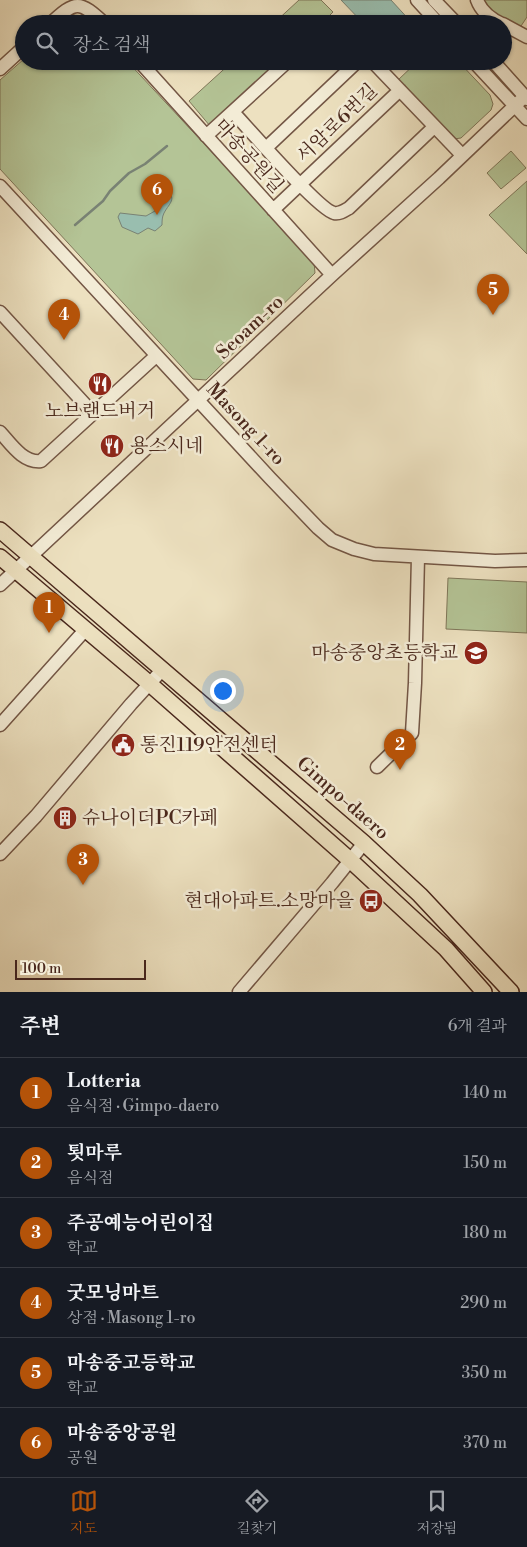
<!DOCTYPE html>
<html lang="ko">
<meta charset="utf-8">
<style>
body{margin:0;font-family:"Libre Bodoni","Noto Serif KR",serif;background:#242831;color:#f1f3f6}
.scale{position:absolute;left:15px;bottom:12px;width:131px;box-sizing:border-box;padding-left:5px;border:2px solid #4a281c;border-top:0;font-size:14px;line-height:18px;white-space:nowrap;color:#4a281c;-webkit-text-stroke:4px #f3ecd6;paint-order:stroke}
.you{position:absolute;left:222px;top:690px;width:18px;height:18px;margin:-12px;border:4px solid #fff;border-radius:50%;background:#1a73e8;box-shadow:0 0 0 8px #1a73e833}
.badge{display:grid;place-items:center;width:32px;height:32px;border-radius:50%;background:#b45309;color:#fff;font-size:16px;font-weight:700}
.pin{position:absolute;translate:-50% -41px;filter:drop-shadow(0 1px 2px #0008)}
.pin::after{content:'';position:absolute;top:26px;width:18px;height:15px;background:inherit;clip-path:polygon(0 0,100% 0,50% 100%)}
.list{margin:0;padding:0;list-style:none}
h2{display:flex;justify-content:space-between;align-items:center;height:65px;margin:0;padding:0 20px;font-size:21px}
h2 small{font-size:16px;font-weight:400;color:#9ea1a6}
.list li{display:grid;grid-template-columns:32px 1fr auto;gap:15px;align-items:center;box-sizing:border-box;height:70px;padding:0 20px;border-top:1px solid #363941}
.list b{display:block;font-size:19px;white-space:nowrap}
.list p{margin:0;font-size:16px;white-space:nowrap;color:#9ea1a6}
.list em{font-size:16px;font-style:normal;color:#9ea1a6}
.icon{flex:none;width:28px;height:28px;fill:none;stroke:currentColor;stroke-width:2;stroke-linecap:round;stroke-linejoin:round}
.map{position:relative;flex:none;width:527px;height:992px;overflow:hidden}
.search{position:absolute;background:#171b24;box-shadow:0 1px 4px #0004;left:15px;right:15px;top:15px;height:55px;display:flex;align-items:center;gap:12px;box-sizing:border-box;padding:0 18px;border-radius:28px;color:#9ea1a6;font-size:19px}
.sheet{height:485px;background:#171b24}
nav{display:flex;justify-content:space-around;align-items:center;box-sizing:border-box;height:70px;border-top:1px solid #363941;background:#171b24;font-size:14px;color:#9ea1a6}
nav a{display:grid;justify-items:center;gap:2px}
nav .on{color:#b45309}
.map>svg:first-child{display:block}
</style>
<div class="map">
<svg width="527" height="992" viewBox="0 0 527 992">
<rect width="100%" height="100%" fill="#ede1c0"/>
<filter id="stains"><feTurbulence type="fractalNoise" baseFrequency=".004" numOctaves="4"/><feColorMatrix values="0 0 0 0 .2 0 0 0 0 .09 0 0 0 0 .02 0 0 0 .5 -.17"/></filter>
<radialGradient id="worn" r=".72"><stop offset=".6" stop-color="#630" stop-opacity="0"/><stop offset="1" stop-color="#630" stop-opacity=".3"/></radialGradient>
<!-- green -->
<path fill="#b4c496" stroke="#7f7659" d="M299,0H321L333,12L321,24H273Z
M481,0H527V17L521,26H518L493,15Z
M73,15L86,16L92,24H63Z
M24,59V61H127L314,262L315,273L206,380L193,379L0,169V80Z
M233,61H280L210,126L189,101Z
M418,61H458L490,95L493,104L491,110L461,138L454,139L398,80Z
M511,151L526,168L501,189L487,173Z
M527,181V254L489,215Z
M448,578L527,582V633L446,629Z"/>
<!-- water -->
<path fill="#99beaf" stroke="#798274" d="M341,0H391L413,24H364Z
M154,177C159,180 163,183 166,188C177,200 170,202 164,213C162,217 162,221 162,225L155,231L148,228L138,234L122,227L118,217L120,213L146,216L155,211L156,200L151,183Z"/>
<g fill="none" stroke-linecap="round" stroke-linejoin="round">
<!-- stream -->
<path stroke="#798274" stroke-width="2.5" d="M75,225L103,201L110,191L129,173L145,164L167,146"/>
<!-- minor casing -->
<g stroke="#735645" stroke-width="15">
<path id="minor" d="M417,0L439,24
M434,0L457,24
M477,0C481,11 491,19 502,24
M50,24C76,0 79,0 105,24
M331,24H334
M503,24L527,37
M139,61L332,275
M372,61L462,155
M473,61L527,119
M493,61L527,99
M0,69L24,47
M233,112C248,128 319,210 334,213C340,214 344,211 349,208L434,127
M206,136L288,61
M266,148L358,61
M0,186L270,478L318,528L332,540L354,549L374,554L495,561L527,560
M273,210L400,90
M0,312L93,413
M0,432C11,444 23,463 41,461L156,356
M0,585L332,275L439,178L525,96
M0,725L85,630
M377,767L412,733L415,683L418,557
M0,854L36,816L131,704L163,669
M239,992L332,883L364,843"/>
</g>
<!-- major casing -->
<g stroke="#4a281c" stroke-width="18">
<path id="major" d="M0,530L364,843L420,895L511,992
M0,557L143,678L350,860L446,949L484,992"/>
</g>
<!-- minor -->
<use href="#minor" stroke="#f3ecd6" stroke-width="12"/>
<!-- major -->
<use href="#major" stroke="#ede1c0" stroke-width="15"/>
</g>
<!-- icons -->
<defs>
<g id="restaurant-disc" transform="scale(1.25)"><circle r="9.5" fill="#8f2418" stroke="#f3ecd6"/><path d="M-5-6h1v4h1v-4h1v4h1v-4h1v5L-1.5 .5V6h-2V.5L-5-1ZM5-6V6H3V1.5H1.5Q1.5-4 5-6Z" fill="#fff"/></g>
<g id="school-disc" transform="scale(1.25)"><circle r="9.5" fill="#8f2418" stroke="#f3ecd6"/><path d="M0-5L7-2L0 1L-7-2ZM-4 1L0 2.5L4 1V4Q0 6-4 4Z" fill="#fff"/></g>
<g id="civic-disc" transform="scale(1.25)"><circle r="9.5" fill="#8f2418" stroke="#f3ecd6"/><path d="M-.6-6.5H3V-4.5H.6V-3L4-1V1h2V6H-6V1h2V-1L-.6-3ZM-1.2 2.5V6h2.4V2.5Z" fill="#fff"/></g>
<g id="building-disc" transform="scale(1.25)"><circle r="9.5" fill="#8f2418" stroke="#f3ecd6"/><path d="M-4-6H4V6H1V3H-1V6H-4ZM-2.5-4.3h1.7v1.8h-1.7ZM.8-4.3h1.7v1.8H.8ZM-2.5-1h1.7V.8h-1.7ZM.8-1h1.7V.8H.8Z" fill="#fff"/></g>
<g id="bus-disc" transform="scale(1.25)"><circle r="9.5" fill="#8f2418" stroke="#f3ecd6"/><path d="M-5-6H5V4H4V6H2V4H-2V6H-4V4H-5ZM-3.5-4V0h7V-4ZM-3.5 1.2v1.5H-2V1.2ZM2 1.2v1.5H3.5V1.2Z" fill="#fff"/></g>
</defs>
<g fill-rule="evenodd">
<use href="#restaurant-disc" x="100" y="384"/>
<use href="#restaurant-disc" x="112" y="446"/>
<use href="#school-disc" x="476" y="653"/>
<use href="#civic-disc" x="123" y="745"/>
<use href="#building-disc" x="65" y="818"/>
<use href="#bus-disc" x="371" y="901"/>
</g>
<g text-anchor="middle" dominant-baseline="central" stroke-width="5" stroke-linejoin="round" paint-order="stroke">
<!-- street labels -->
<g font-size="19" fill="#4a281c" stroke="#f3ecd6">
<text transform="translate(337 123) rotate(-44)">서암로6번길</text>
<text transform="translate(249 156) rotate(48)">마송공원길</text>
<text transform="translate(250 327) rotate(-43)">Seoam-ro</text>
<text transform="translate(246 424) rotate(47)">Masong 1-ro</text>
<text transform="translate(343 798) rotate(41)">Gimpo-daero</text>
</g>
<!-- poi labels -->
<g font-size="19" fill="#4a281c" stroke="#f3ecd6" text-anchor="start">
<text x="100" y="411" text-anchor="middle">노브랜드버거</text>
<text x="130" y="446">용스시네</text>
<text x="458" y="653" text-anchor="end">마송중앙초등학교</text>
<text x="140" y="745">통진119안전센터</text>
<text x="82" y="818">슈나이더PC카페</text>
<text x="354" y="901" text-anchor="end">현대아파트.소망마을</text>
</g>
</g>
<rect width="100%" height="100%" filter="url(#stains)"/>
<rect width="100%" height="100%" fill="url(#worn)"/>
</svg>
<div class="scale">100 m</div>
<div class="you"></div>
<div class="pin badge" style="left:49px;top:633px">1</div>
<div class="pin badge" style="left:400px;top:770px">2</div>
<div class="pin badge" style="left:83px;top:885px">3</div>
<div class="pin badge" style="left:64px;top:340px">4</div>
<div class="pin badge" style="left:493px;top:315px">5</div>
<div class="pin badge" style="left:157px;top:215px">6</div>
<div class="search"><svg class="icon" aria-label="search" viewBox="0 0 24 24"><circle cx="10" cy="10" r="6"/><path d="M15 15l6 6"/></svg>장소 검색</div>
</div>
<section class="sheet">
<h2>주변<small>6개 결과</small></h2>
<ul class="list">
<li><span class="badge">1</span><div><b>Lotteria</b><p>음식점 · Gimpo-daero</p></div><em>140 m</em></li>
<li><span class="badge">2</span><div><b>툇마루</b><p>음식점</p></div><em>150 m</em></li>
<li><span class="badge">3</span><div><b>주공예능어린이집</b><p>학교</p></div><em>180 m</em></li>
<li><span class="badge">4</span><div><b>굿모닝마트</b><p>상점 · Masong 1-ro</p></div><em>290 m</em></li>
<li><span class="badge">5</span><div><b>마송중고등학교</b><p>학교</p></div><em>350 m</em></li>
<li><span class="badge">6</span><div><b>마송중앙공원</b><p>공원</p></div><em>370 m</em></li>
</ul>
</section>
<nav>
<a class="on"><svg class="icon" aria-label="map" viewBox="0 0 24 24"><path d="M3 6l6-2 6 2 6-2v14l-6 2-6-2-6 2zM9 4v14M15 6v14"/></svg>지도</a>
<a><svg class="icon" aria-label="directions" viewBox="0 0 24 24"><path d="M12 3l9 9-9 9-9-9zM9 14v-3h6M13 9l2 2-2 2"/></svg>길찾기</a>
<a><svg class="icon" aria-label="saved" viewBox="0 0 24 24"><path d="M7 4h10v16l-5-4-5 4z"/></svg>저장됨</a>
</nav>
